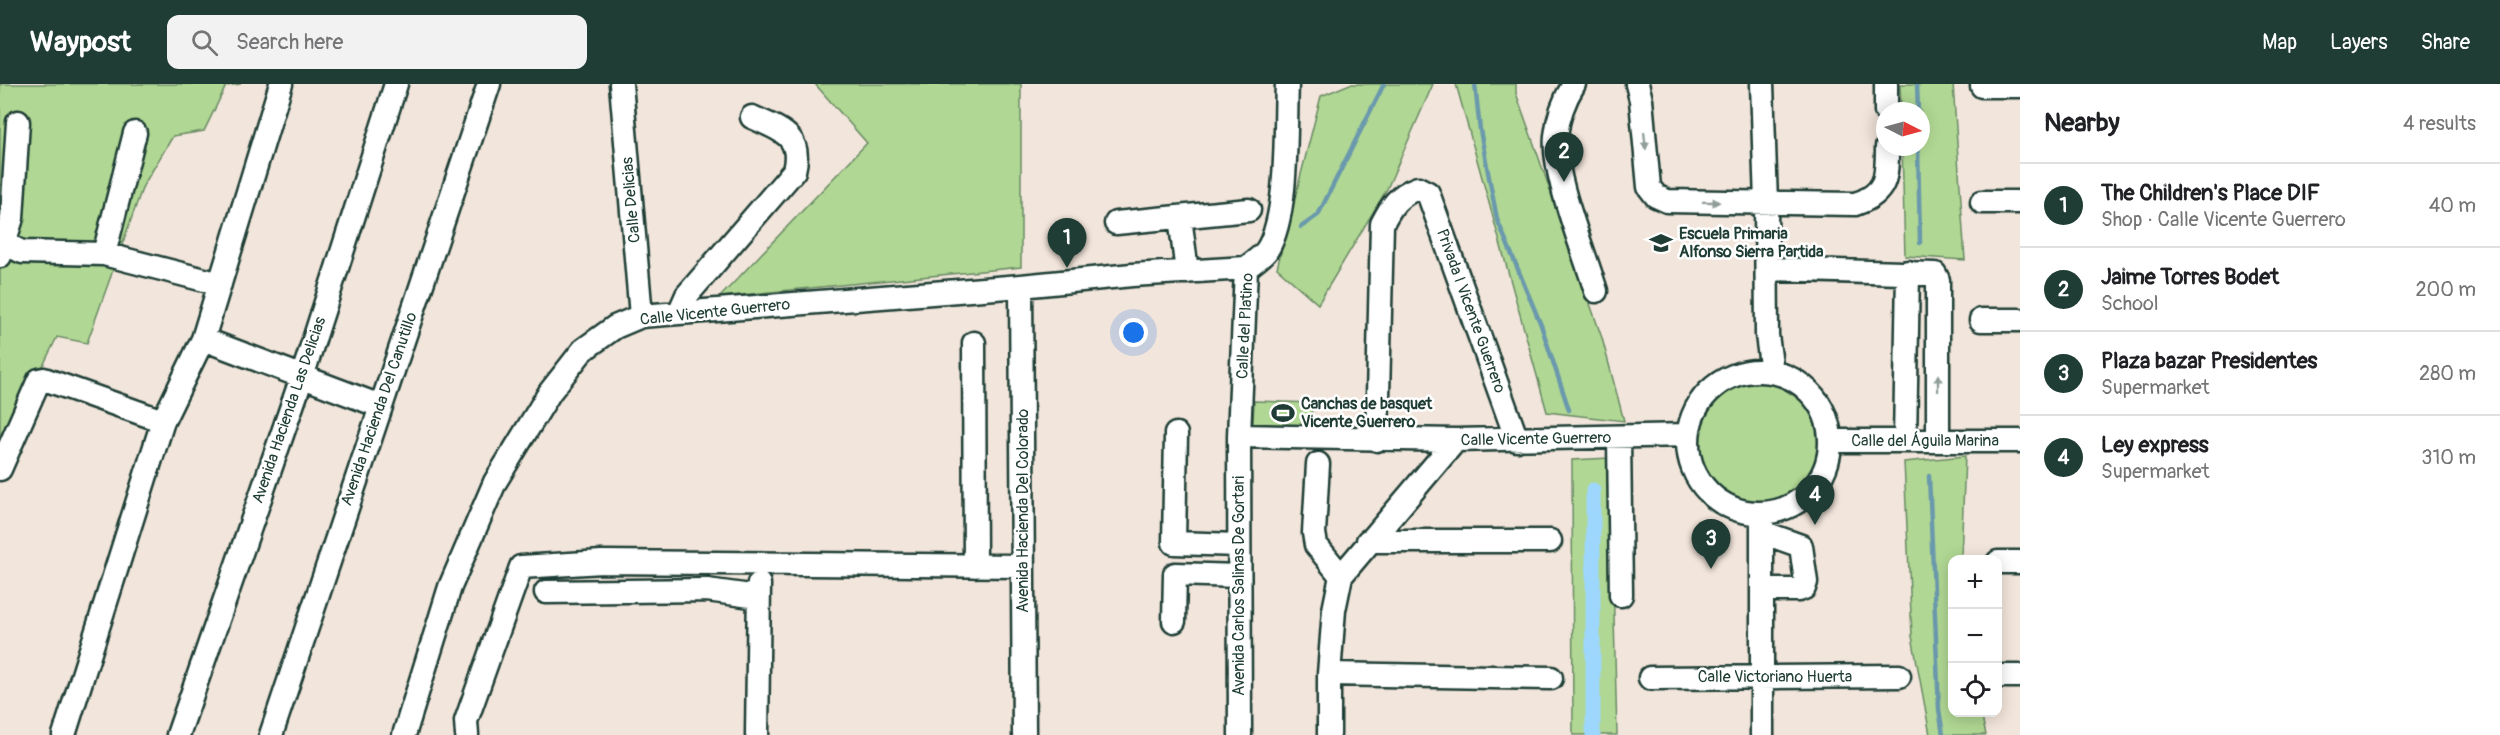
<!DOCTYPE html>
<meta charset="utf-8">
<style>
body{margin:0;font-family:Pangolin,sans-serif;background:#f2f2f2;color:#202124}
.controls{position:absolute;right:18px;bottom:18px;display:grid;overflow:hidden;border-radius:12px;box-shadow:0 3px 15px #0003}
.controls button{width:54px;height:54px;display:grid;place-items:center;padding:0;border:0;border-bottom:2px solid #e0e0e0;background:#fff;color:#202124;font:30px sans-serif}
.compass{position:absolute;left:1876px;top:18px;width:54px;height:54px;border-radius:50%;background:#fff;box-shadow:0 3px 15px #0003;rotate:96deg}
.you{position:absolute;left:1134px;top:249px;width:21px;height:21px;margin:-15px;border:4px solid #fff;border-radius:50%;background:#1a73e8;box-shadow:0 0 0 9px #1a73e833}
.badge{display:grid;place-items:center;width:39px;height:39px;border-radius:50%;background:#1f3d34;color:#fff;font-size:20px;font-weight:700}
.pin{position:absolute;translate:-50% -50px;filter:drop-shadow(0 2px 3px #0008)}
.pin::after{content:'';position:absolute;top:32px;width:21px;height:18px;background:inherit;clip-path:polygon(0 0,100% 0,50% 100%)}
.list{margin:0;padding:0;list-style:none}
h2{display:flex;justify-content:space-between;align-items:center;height:78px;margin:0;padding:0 24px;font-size:26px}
h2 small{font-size:20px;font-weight:400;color:#757577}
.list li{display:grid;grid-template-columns:39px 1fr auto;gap:18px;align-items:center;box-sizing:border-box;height:84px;padding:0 24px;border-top:2px solid #e0e0e0}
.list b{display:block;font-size:22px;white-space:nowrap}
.list p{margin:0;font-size:20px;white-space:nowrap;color:#757577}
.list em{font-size:20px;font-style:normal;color:#757577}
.icon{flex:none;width:33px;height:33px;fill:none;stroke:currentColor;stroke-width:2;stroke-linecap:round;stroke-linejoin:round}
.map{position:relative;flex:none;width:2020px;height:651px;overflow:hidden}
header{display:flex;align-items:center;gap:36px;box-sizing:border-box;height:84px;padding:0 30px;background:#1f3d34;color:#fff}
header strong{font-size:28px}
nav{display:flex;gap:33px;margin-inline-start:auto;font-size:21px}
.search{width:420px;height:54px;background:#f2f2f2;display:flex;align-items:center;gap:15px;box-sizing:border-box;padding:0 21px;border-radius:12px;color:#757577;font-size:22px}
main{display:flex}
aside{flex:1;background:#fff}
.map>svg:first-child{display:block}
</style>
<header>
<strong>Waypost</strong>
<div class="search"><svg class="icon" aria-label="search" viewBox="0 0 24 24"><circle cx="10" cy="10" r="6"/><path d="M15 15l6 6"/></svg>Search here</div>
<nav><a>Map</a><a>Layers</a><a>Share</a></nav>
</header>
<main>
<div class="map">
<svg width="2020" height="651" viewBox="0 0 2020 651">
<rect width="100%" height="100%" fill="#f2e5db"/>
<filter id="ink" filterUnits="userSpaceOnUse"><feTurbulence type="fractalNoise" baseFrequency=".0167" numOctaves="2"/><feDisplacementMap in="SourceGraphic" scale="12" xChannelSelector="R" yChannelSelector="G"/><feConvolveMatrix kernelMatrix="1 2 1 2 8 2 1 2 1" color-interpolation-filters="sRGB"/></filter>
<g filter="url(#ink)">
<!-- green -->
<path fill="#b0d793" stroke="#688a64" stroke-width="1.5" d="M0,0H241L226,2L204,47L173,52L143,102L87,259L57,253L0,370Z
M815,0H1021V183L720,213L867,59Z
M1350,0H1433L1387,105L1318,220L1277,184L1321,12Z
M1456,0H1516V9L1602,254L1624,337L1547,328Z
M1900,0H1953L1965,176L1905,172L1902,63H1921V27H1901Z
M1696 359a63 63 0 1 1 126 0a63 63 0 1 1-126 0Z
M1254,317L1312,319L1311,343L1253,341Z
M1965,372L1961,475L1952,476V628L1981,629L1986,651H1930L1912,552L1904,378Z
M1610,374L1617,651H1573L1572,376Z"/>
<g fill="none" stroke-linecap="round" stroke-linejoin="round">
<!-- stream -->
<path stroke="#6b99ad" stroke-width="4.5" d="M1475,0L1480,46L1497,135L1541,241L1569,326
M1917,0L1918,27
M1918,63L1920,159
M1301,143L1318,131L1384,0
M1929,392L1939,625L1943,651"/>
<!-- canal -->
<path stroke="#9dd7fd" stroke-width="15" d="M1593,406V651"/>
<!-- minor casing -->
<g stroke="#1f3d34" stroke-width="27">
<path id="minor" d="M621,0L641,232
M1574,0C1564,16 1558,33 1556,52C1552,90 1584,167 1596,207
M1637,0L1641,16L1649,103L1656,112L1667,117L1855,120C1887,110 1887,93 1887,63
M1762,0L1766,119L1767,251L1772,288
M1886,0V27
M1982,2H2020
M1982,118H2020
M1180,133L1187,188
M1116,139L1249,126
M0,157L22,168L104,170L220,200
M104,170L135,49
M0,172L12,134L18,38
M1767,185L1935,190L1938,196V357
M1021,202L1024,651
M679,229L687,211L794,87C803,51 780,46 752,33
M1981,236H2020
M203,255L380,322
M974,259L975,482
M1688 358a71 71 0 1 1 142 0a71 71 0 1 1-142 0Z
M1176,350L1174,459L1239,461
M1239,352L1456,356L1688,351
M1619,353L1621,511
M1377,356L1382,140C1391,122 1398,111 1418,104L1428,109L1517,356
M1830,357H2020
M1905,357L1908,188
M1318,380L1314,449L1316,461L1341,492
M0,385L39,296L44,295L163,337
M1368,457H1550
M1998,478H2020
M1762,506H1799L1804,504L1806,498L1801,462L1762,448
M546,508L707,506L758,513
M1174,537L1175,490L1239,492
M1329,590L1551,594
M1998,592H2020
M1650,594L1899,592
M64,651L163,337L203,255L281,0
M178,651L302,293L396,0
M271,651L489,0
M404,651L450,503L495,398L550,308L583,266L615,243L641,232L1021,202L1132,191L1246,184
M467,651L466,637L521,483L602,478L1023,482
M757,651L759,500
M1240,651L1239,352L1246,184C1252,179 1262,173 1267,166C1289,131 1285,44 1287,0
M1329,651V590L1334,526L1341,492L1456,356
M1762,651V429"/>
</g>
<!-- minor -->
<use href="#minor" stroke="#fff" stroke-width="22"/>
</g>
<!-- one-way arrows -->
<defs><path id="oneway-solid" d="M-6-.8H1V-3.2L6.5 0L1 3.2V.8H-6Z" transform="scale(1.5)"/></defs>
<g fill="#8f9e9a">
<use href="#oneway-solid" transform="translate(1645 57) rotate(84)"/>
<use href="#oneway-solid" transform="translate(1711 118) rotate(1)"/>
<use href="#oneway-solid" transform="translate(1938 299) rotate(-90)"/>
</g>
</g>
<!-- icons -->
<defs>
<g id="school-bare" transform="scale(1.8)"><path d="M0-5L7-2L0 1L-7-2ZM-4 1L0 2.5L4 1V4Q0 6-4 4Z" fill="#1f3d34" stroke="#fff" stroke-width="2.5" paint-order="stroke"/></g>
<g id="stadium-bare" transform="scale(1.8)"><path d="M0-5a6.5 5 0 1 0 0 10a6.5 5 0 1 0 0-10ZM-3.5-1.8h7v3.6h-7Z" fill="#1f3d34" stroke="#fff" stroke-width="2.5" paint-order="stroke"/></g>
</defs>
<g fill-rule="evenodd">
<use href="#school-bare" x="1661" y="159"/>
<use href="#stadium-bare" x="1283" y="329"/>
</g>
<g text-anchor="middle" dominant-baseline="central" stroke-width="5" stroke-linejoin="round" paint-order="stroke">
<!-- street labels -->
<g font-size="16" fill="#1f3d34" stroke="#fff">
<text transform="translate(631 116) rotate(-95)">Calle Delicias</text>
<text transform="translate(1471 227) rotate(70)">Privada I Vicente Guerrero</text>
<text transform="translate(715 228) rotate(-6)">Calle Vicente Guerrero</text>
<text transform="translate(1245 242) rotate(-87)">Calle del Platino</text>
<text transform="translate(379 325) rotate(-71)">Avenida Hacienda Del Canutillo</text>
<text transform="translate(289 326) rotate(-71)">Avenida Hacienda Las Delicias</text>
<text transform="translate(1536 355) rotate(-1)">Calle Vicente Guerrero</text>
<text x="1925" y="357">Calle del Águila Marina</text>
<text transform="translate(1023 427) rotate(-90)">Avenida Hacienda Del Colorado</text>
<text transform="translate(1239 502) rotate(-90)">Avenida Carlos Salinas De Gortari</text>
<text x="1775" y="593">Calle Victoriano Huerta</text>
</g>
<!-- poi labels -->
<g font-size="16" font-weight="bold" fill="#1f3d34" stroke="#fff" text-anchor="start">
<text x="1679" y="150">Escuela Primaria<tspan x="1679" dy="18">Alfonso Sierra Partida</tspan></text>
<text x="1301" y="320">Canchas de basquet<tspan x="1301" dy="18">Vicente Guerrero</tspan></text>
</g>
</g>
</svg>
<div class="controls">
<button>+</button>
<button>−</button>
<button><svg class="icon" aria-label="locate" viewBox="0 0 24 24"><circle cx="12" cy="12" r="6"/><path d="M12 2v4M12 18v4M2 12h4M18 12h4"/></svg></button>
</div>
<svg class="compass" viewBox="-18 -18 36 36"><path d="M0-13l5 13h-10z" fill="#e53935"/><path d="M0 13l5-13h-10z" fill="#757577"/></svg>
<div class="you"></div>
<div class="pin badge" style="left:1067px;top:184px">1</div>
<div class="pin badge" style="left:1564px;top:98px">2</div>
<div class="pin badge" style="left:1711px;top:485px">3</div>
<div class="pin badge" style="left:1815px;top:441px">4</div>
</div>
<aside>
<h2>Nearby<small>4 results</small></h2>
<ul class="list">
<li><span class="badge">1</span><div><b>The Children's Place DIF</b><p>Shop · Calle Vicente Guerrero</p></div><em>40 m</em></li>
<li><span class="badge">2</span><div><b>Jaime Torres Bodet</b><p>School</p></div><em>200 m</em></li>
<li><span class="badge">3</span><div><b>Plaza bazar Presidentes</b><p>Supermarket</p></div><em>280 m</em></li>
<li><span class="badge">4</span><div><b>Ley express</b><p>Supermarket</p></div><em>310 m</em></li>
</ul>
</aside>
</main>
